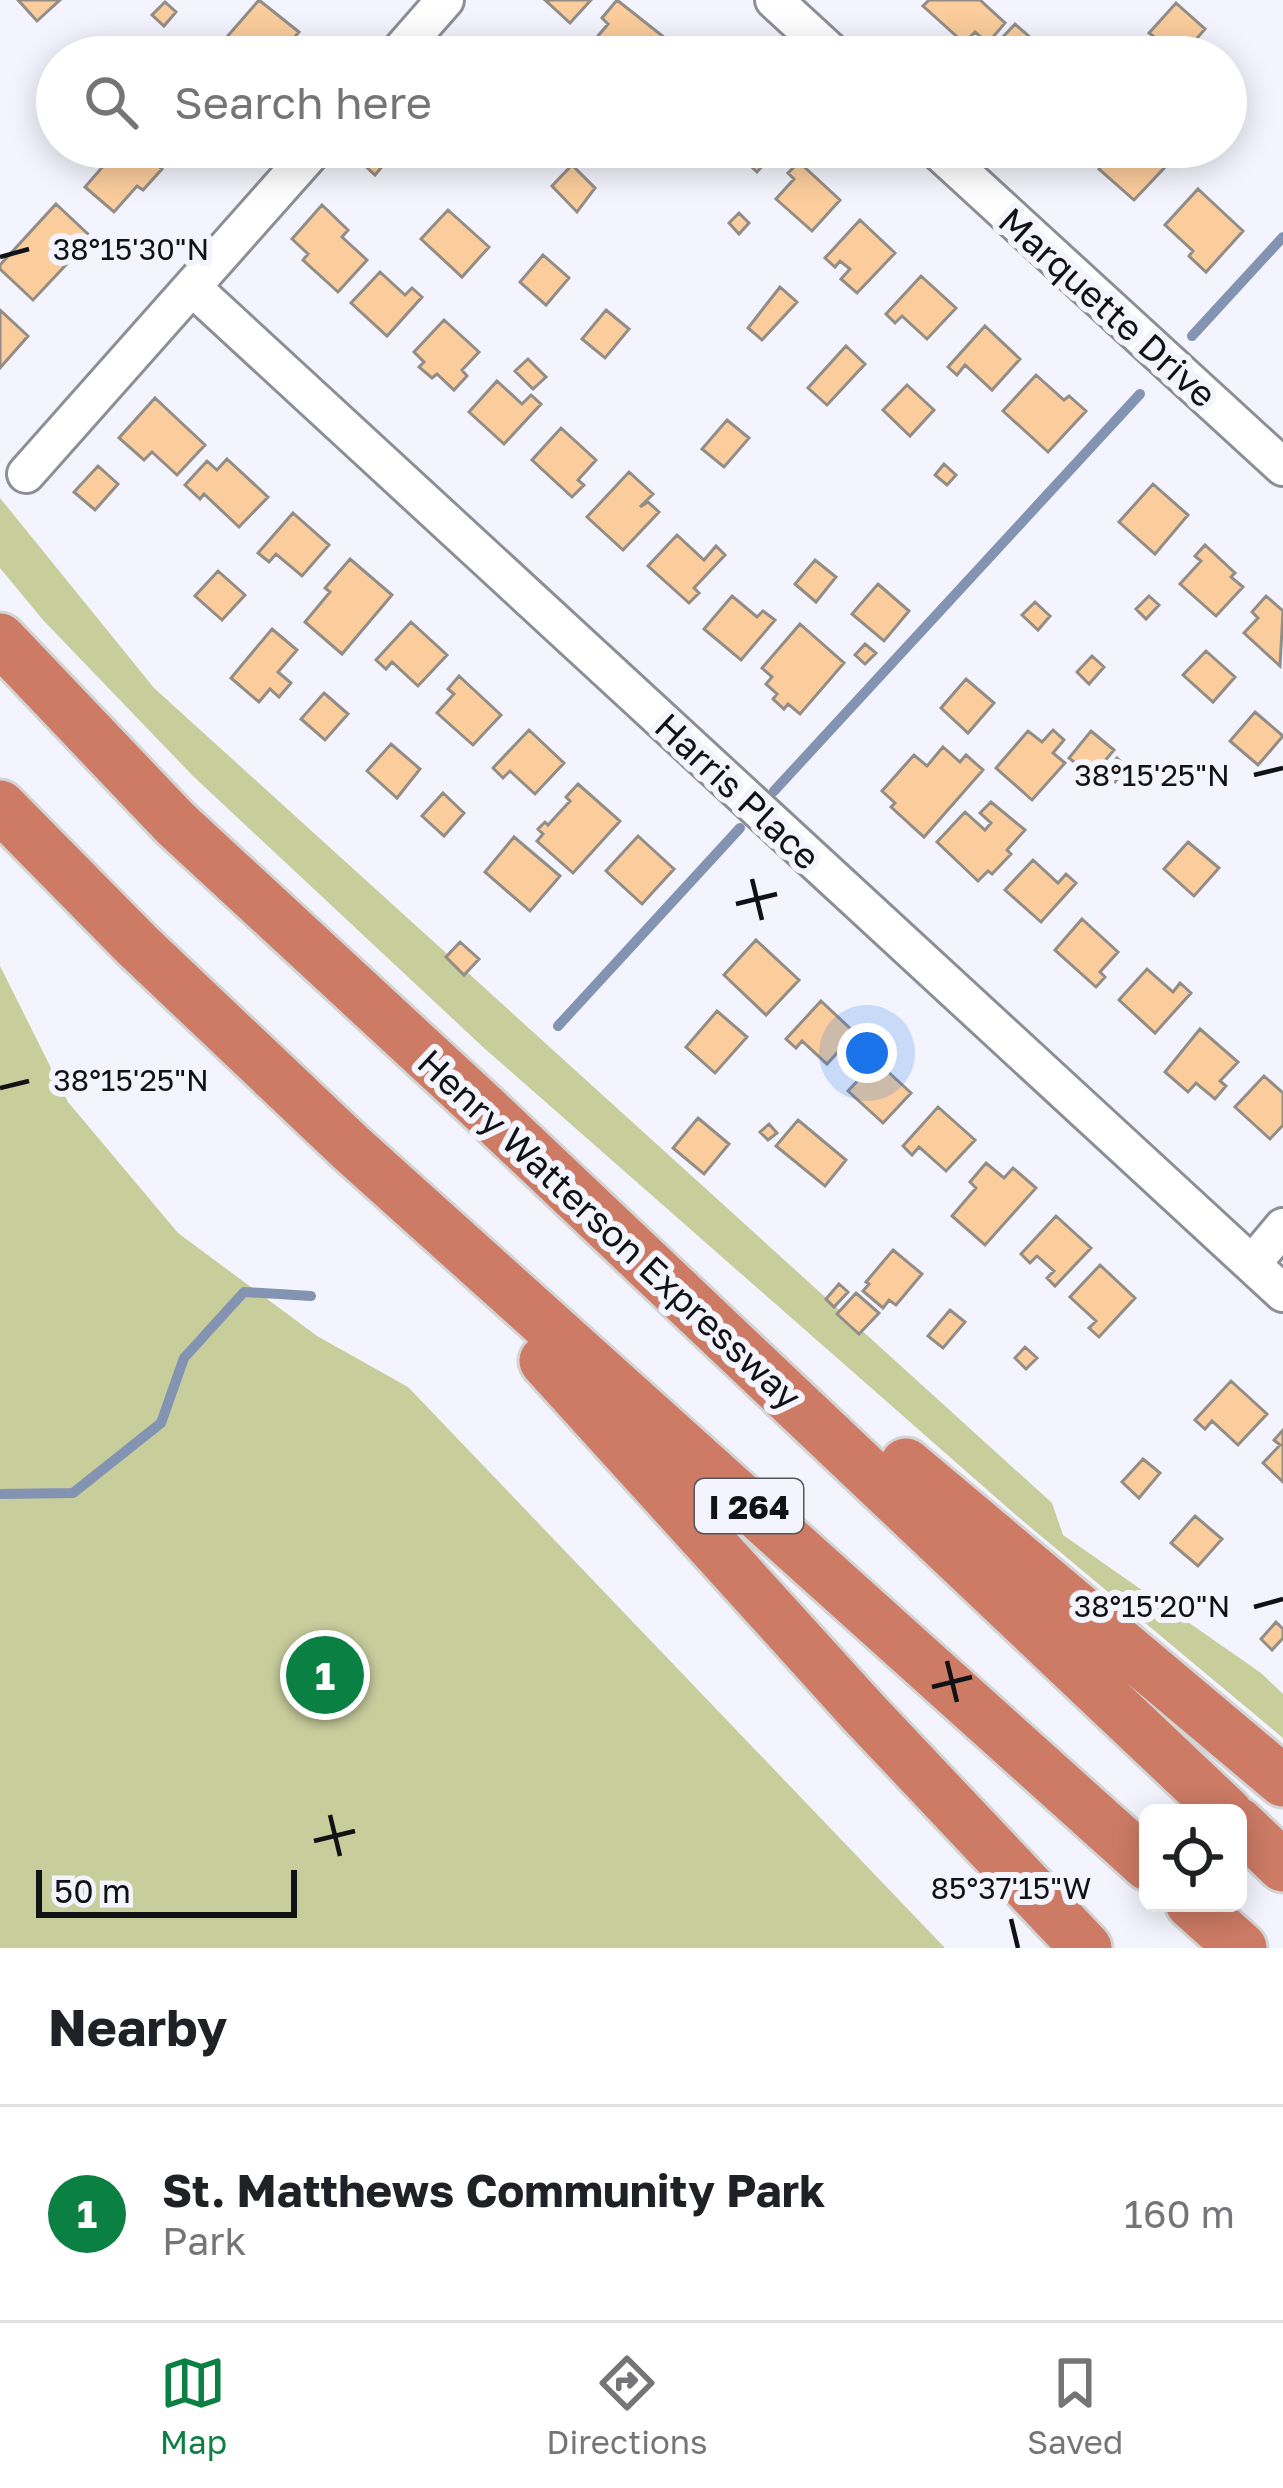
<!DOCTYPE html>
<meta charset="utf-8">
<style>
body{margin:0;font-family:"Golos Text",sans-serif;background:#f2f2f2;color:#202124}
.controls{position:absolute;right:36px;bottom:36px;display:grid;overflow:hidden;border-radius:18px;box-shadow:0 6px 30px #0003}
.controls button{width:108px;height:108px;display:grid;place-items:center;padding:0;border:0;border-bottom:3px solid #e0e0e0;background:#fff;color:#202124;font:60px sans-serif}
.scale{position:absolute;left:36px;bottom:30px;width:261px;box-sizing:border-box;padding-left:12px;border:6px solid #111215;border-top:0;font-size:33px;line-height:42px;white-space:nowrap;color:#111215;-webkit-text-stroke:9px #f3f4fd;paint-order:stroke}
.you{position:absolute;left:867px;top:1053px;width:42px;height:42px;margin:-30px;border:9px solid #fff;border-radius:50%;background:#1a73e8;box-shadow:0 0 0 18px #1a73e833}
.badge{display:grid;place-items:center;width:78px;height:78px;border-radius:50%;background:#0b8043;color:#fff;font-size:39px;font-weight:700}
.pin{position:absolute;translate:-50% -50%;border:6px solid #fff;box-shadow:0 3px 12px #0006}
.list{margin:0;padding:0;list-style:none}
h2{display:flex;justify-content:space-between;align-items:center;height:156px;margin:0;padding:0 48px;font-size:51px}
h2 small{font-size:39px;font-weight:400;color:#757577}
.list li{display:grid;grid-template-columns:78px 1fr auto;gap:36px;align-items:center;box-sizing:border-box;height:216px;padding:0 48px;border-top:3px solid #e0e0e0}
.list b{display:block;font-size:45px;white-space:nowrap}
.list p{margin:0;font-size:39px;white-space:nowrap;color:#757577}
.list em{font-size:39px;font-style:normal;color:#757577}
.icon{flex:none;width:66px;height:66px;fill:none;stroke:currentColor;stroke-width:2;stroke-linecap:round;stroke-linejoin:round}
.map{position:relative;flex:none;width:1283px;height:1948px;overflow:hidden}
.search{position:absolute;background:#fff;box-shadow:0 6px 30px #0003;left:36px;right:36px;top:36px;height:132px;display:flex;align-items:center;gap:30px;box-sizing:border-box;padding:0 42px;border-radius:66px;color:#757577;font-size:45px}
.sheet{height:372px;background:#fff}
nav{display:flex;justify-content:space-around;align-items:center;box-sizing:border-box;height:168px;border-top:3px solid #e0e0e0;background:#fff;font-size:33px;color:#757577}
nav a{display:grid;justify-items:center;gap:6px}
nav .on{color:#0b8043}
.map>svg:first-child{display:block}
</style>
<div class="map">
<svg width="1283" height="1948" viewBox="0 0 1283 1948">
<rect width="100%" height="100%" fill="#f3f4fd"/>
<!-- green -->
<path fill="#c8cd9c" d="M0,498L154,688L1052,1503L1063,1535L1261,1673L1283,1694V1738L1017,1516L484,1048L193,776L43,620L0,568Z
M0,966L68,1102L178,1233L317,1336L408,1387L945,1948H0Z"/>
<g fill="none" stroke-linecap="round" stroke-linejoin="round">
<!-- stream -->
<path stroke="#8393b2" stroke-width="10" d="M1192,336L1283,237
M774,791L1140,394
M558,1026L740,828
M0,1494L73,1493L161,1423L184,1358L244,1292L311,1296"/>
</g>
<!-- building -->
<path fill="#fbcd9c" stroke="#938d87" stroke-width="3" d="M18,0H60L37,21Z
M259,0L299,32L277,57H216L212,54Z
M545,0H591L570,23Z
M617,0L665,38L649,57H584L582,55L608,24L602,18Z
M929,0H980L1005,23L988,43L975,32L964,43L923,6Z
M165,2L176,12L164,26L152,15Z
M1176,3L1205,29L1181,57L1149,33Z
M1015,24L1040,46L1046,40L1057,49L1049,57H989L986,55Z
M126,147H137L162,169L143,190L137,186L114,212L85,187L112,156L116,159Z
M730,147H780L757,172Z
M1118,147H1148L1143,152L1152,161L1157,154L1168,164L1134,200L1099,169Z
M373,153L385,163L375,175L363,164Z
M799,162L840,200L812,231L776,199L794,179L788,173Z
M572,165L595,188L577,212L552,186Z
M1198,189L1243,231L1206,272L1189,256L1193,251L1165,225Z
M56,204L88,234L77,247L80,250L33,300L0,269V265Z
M322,205L348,230L342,237L367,260L338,292L303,260L308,254L292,239Z
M448,210L489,247L462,277L421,239Z
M739,213L749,223L739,234L729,223Z
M860,220L895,253L857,293L841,279L850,269L840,261L835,267L825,258Z
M543,255L569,278L546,305L520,282Z
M380,272L405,295L412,288L422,297L387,336L351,303Z
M921,276L956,308L927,339L902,316L895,323L886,314Z
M780,287L797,302L762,340L748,328Z
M0,310L28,336L0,368Z
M606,310L629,329L605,358L582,339Z
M444,320L479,352L462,370L467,376L454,390L437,374L432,378L419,367L424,362L414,352Z
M985,326L1020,359L992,390L965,365L957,375L948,367Z
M846,346L865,364L827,405L808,388Z
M528,359L546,377L533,389L515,371Z
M1036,375L1064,400L1069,396L1086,411L1048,452L1003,411Z
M497,381L522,404L531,395L541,404L504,444L469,412Z
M907,385L934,410L910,436L883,410Z
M155,398L205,445L177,475L152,452L144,460L119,438Z
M727,420L749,438L724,467L702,449Z
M561,428L596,460L578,480L584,485L572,497L532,460Z
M227,459L268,497L239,527L204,494L200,499L185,485L207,461L217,470Z
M944,464L956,475L947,485L935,475Z
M98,466L118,484L95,510L74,492Z
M629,472L653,494L640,507L648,502L659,512L623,550L587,517Z
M1153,484L1188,515L1155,554L1119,522Z
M293,513L329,545L302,576L276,554L269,562L258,553Z
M677,535L704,560L716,546L725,555L694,588L699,593L689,603L648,566Z
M1205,545L1235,573L1231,577L1243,587L1216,616L1180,584L1201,561L1195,556Z
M350,559L392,595L342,654L305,622L330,592L325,588Z
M815,560L836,577L816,602L795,584Z
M218,571L245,595L222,620L195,596Z
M878,584L909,611L884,641L852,614Z
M732,596L757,617L763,611L775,620L741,660L704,629Z
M1149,596L1159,605L1146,619L1136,609Z
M1266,596L1283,611L1280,666L1244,633L1258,618L1252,612Z
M1035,602L1050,616L1038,630L1022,615Z
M411,622L447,655L418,686L392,662L386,669L376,660Z
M800,624L844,663L800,714L788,704L784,709L773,699L777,694L766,684L772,677L762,668Z
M272,629L297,650L278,672L291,683L279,697L270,689L259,702L231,678Z
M865,644L876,653L865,664L855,655Z
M1206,651L1235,677L1213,702L1183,675Z
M1092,656L1104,667L1089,684L1077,672Z
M459,676L501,715L473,745L437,713L454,694L448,689Z
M966,679L994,703L968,733L941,708Z
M324,693L348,714L325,740L301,719Z
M1255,712L1283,736L1258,765L1230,741Z
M529,730L564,763L535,794L510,771L503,778L493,768Z
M1053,730L1064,740L1053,753L1065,763L1032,800L996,768L1028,731L1042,742Z
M1091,731L1114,750L1092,776L1069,758Z
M391,744L420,769L397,798L367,771Z
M943,747L960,762L966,755L983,770L924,837L891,807L895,803L882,791L914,755L927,766Z
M1117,758L1127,767L1115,782L1104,773Z
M578,784L620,821L573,873L537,841L543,834L538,829L545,822L548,825L570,801L566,797Z
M443,793L464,813L444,836L422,816Z
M991,802L1025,830L1007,850L1011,854L992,874L988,871L978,881L937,842L965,812L985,830L991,823L980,813Z
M638,836L674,869L642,904L606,871Z
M514,837L560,876L530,911L485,872Z
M1188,842L1219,868L1194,896L1164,869Z
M1033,860L1058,883L1066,874L1076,883L1041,922L1005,890Z
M1082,919L1118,952L1100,972L1105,977L1096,987L1055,950Z
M756,940L799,980L766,1015L724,975Z
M460,942L479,959L464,975L446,957Z
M1147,969L1173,992L1180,983L1191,993L1155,1033L1119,1000Z
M821,1001L855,1033L827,1064L802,1041L796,1048L786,1039Z
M717,1011L747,1037L715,1073L686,1047Z
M1200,1029L1238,1062L1220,1081L1226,1086L1215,1099L1196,1083L1188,1092L1165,1072Z
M870,1055L911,1093L883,1123L848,1091L865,1073L859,1066Z
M1264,1076L1283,1093V1125L1270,1139L1235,1107Z
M938,1107L975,1140L946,1171L919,1147L912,1155L903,1146Z
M698,1118L729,1144L704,1174L673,1148Z
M798,1120L846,1160L825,1186L776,1146Z
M769,1124L777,1133L768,1140L760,1132Z
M986,1163L1004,1178L1013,1168L1036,1188L985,1245L952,1216L976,1188L970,1182Z
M1056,1216L1091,1248L1055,1286L1047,1278L1054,1271L1037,1256L1030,1263L1021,1254Z
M893,1250L922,1274L896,1305L889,1300L883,1308L863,1291L869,1284L866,1282Z
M1100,1265L1135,1298L1099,1337L1089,1328L1096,1321L1070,1297Z
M839,1284L848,1292L834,1307L826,1299Z
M856,1293L879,1313L859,1334L837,1314Z
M950,1310L965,1322L943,1348L928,1336Z
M1025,1347L1037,1358L1026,1369L1015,1358Z
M1231,1381L1267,1414L1238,1445L1212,1421L1205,1429L1195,1420Z
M1283,1430V1482L1263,1463L1280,1445L1274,1440Z
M1143,1459L1160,1473L1139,1498L1122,1482Z
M1195,1516L1222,1539L1198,1566L1171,1543Z
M1276,1622L1283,1629V1638L1272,1650L1261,1639Z"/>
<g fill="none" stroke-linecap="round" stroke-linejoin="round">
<!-- minor casing -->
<g stroke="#8d8e96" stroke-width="42">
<path id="minor" d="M774,0L836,57
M395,57L445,0
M934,147L1283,467
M193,288L1283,1293
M26,474L316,147
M1252,1264L1283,1227"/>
</g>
<!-- highway casing -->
<g stroke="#d4d4d5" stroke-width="57">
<path id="highway" d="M0,639L175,823L483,1108L1227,1813
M0,806L137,945L351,1148L1148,1865
M545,1361L865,1714L1086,1948
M906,1464L1283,1781
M1238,1823L1283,1866
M1191,1903L1241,1948"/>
</g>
<!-- minor -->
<use href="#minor" stroke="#fff" stroke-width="36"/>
<!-- highway -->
<use href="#highway" stroke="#cd7b65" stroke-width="51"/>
</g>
<!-- ticks -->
<path fill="none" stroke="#111215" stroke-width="4.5" d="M0,257L29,249M1254,775L1283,768M752,879L762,920M736,904L777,894M0,1088L29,1081M1254,1607L1283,1599M947,1661L957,1702M932,1687L972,1677M330,1815L340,1856M314,1841L355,1831M1011,1919L1018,1948"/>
<g text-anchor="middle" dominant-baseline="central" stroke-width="12" stroke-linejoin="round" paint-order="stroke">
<!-- shield labels -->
<rect fill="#f3f4fd" stroke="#55565b" stroke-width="3" x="695" y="1479" width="108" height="54" rx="9"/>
<g font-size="33" font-weight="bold" fill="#111215">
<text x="749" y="1506">I 264</text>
</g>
<!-- street labels -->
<g font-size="36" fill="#111215" stroke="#f3f4fd">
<text transform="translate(1108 307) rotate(42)">Marquette Drive</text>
<text transform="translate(738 791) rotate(43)">Harris Place</text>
<text transform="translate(610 1229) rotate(43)">Henry Watterson Expressway</text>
</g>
</g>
<g font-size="30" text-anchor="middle" fill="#111215" stroke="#f3f4fd" stroke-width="12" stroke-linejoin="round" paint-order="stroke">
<text x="131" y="260">38°15'30"N</text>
<text x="1152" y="786">38°15'25"N</text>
<text x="131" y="1091">38°15'25"N</text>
<text x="1152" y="1617">38°15'20"N</text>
<text x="1011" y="1899">85°37'15"W</text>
</g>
</svg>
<div class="controls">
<button><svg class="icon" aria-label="locate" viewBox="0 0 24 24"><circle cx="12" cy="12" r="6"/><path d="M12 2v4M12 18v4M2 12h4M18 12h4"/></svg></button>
</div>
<div class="scale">50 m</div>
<div class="you"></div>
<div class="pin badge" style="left:325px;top:1675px">1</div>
<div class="search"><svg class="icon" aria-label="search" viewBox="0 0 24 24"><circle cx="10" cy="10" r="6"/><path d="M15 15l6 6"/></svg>Search here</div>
</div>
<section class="sheet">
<h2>Nearby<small></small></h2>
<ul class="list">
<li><span class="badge">1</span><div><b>St. Matthews Community Park</b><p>Park</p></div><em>160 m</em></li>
</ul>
</section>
<nav>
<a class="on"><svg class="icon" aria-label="map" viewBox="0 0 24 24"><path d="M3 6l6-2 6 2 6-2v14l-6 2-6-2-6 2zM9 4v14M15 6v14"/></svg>Map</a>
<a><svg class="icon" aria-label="directions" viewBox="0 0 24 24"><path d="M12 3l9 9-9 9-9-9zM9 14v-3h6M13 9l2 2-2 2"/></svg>Directions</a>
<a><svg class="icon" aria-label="saved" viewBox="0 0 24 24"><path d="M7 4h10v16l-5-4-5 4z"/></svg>Saved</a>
</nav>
